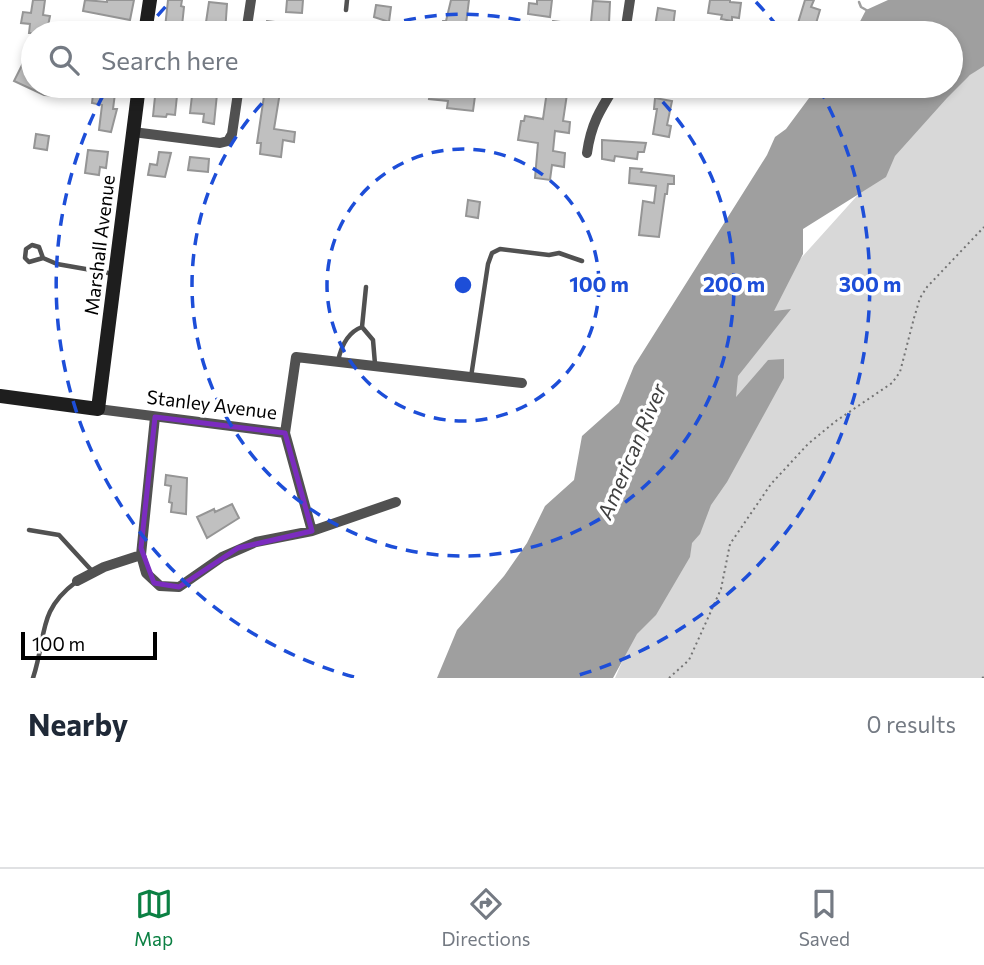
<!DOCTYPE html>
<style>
body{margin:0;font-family:Commissioner,sans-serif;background:#f6f6f7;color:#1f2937}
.scale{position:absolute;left:21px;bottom:18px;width:136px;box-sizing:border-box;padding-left:7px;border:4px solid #000;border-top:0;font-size:19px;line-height:24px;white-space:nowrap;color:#000;-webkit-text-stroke:5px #fff;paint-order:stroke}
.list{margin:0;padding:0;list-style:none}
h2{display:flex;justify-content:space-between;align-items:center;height:91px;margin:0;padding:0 28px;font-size:30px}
h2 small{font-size:23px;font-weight:400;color:#747a83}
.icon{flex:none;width:38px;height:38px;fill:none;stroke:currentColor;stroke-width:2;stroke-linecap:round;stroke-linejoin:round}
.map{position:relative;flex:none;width:984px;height:678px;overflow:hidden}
.search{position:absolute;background:#fff;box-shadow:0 4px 10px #0003;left:21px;right:21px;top:21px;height:77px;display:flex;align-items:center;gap:18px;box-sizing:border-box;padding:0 24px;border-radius:38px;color:#747a83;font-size:26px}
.sheet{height:189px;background:#fff}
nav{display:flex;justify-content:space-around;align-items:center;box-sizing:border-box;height:98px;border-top:2px solid #e0e1e3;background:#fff;font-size:19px;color:#747a83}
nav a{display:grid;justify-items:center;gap:4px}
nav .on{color:#0b8043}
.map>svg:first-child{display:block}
</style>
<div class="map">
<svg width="984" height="678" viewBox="0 0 984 678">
<rect width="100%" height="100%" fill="#fff"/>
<!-- green -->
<path fill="#d8d8d8" d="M984,64V678H615L650,597L702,428L784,277L955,87Z"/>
<!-- water -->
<path fill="#9f9f9f" d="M888,0H984V66L970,75L947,98L895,156L886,177L803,229V254L774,311L791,309L738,376L736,397L768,360L784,359V378L727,482L711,505L700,534L692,543L690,557L656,615L637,634L613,678H437L457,630L504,576L527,543L545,506L574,480L582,436L619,403L634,366L767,155L775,137L786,129L818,86H951V33H854L866,10Z"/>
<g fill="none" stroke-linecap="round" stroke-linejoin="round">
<!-- stream -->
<path stroke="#9f9f9f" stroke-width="2.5" d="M859,2L861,7L868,11"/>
</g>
<!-- building -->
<path fill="#c0c0c0" stroke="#959595" stroke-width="2" d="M33,0H45L43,15L50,16L48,26L67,29V33H29L30,24L21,23L23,12L31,13Z
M85,0L107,2V0H134L130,20L83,11Z
M168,0H182L181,6L184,7L182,26L172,25V29L165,28Z
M287,0H303L302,13L286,12Z
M451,0H469L466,24H461L460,33H441L443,21H446Z
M537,0H552L550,17L528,14L529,3L537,4Z
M710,0H730V2L741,3L739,18L732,17V21L721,19L722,15L708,13Z
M805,0H814L811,7L820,10L814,30L808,28L807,33H795Z
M593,1L610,2L609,23L591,22Z
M209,2L227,4L225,33H212V30L205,29Z
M376,5L391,7L389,22L374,17Z
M658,8L675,11L673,27L687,29L686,33H654Z
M267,21L284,23L282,33H266Z
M553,21L577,24L576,33H551Z
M23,63L33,68V86H76L75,97L44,95L14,81Z
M94,86H116L113,109H117L111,132L99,130L102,105L92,103Z
M168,86H178L175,115L167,114L166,117L153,116L156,87L168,89Z
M265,86H281L274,129L295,132L294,142L283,140L281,157L260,154L261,143H257L264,96H260L261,88L265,89Z
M431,86H442L441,92L475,96L473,111L447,108L448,101L429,99Z
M193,87L205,88L204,93L217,94L214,124L203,122L204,114L190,113Z
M547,91L567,94L563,121L570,122L569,133L555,131L553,151L565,153L564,167L552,165L550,180L535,178L538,143L518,140L521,121H524L525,116L543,119Z
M655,98L672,101L667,125L671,126L669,137L653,134L657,109H654Z
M36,134L49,136L47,150L34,148Z
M602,140L646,143L644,152H638L637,159L615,156L614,161L602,159Z
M88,150L108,152L106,168L100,167L99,175L85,173Z
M159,152L171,153L165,177L148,175L150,164L157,165Z
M190,157L209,159L208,172L188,170Z
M630,168L642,169L641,172L674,176V184H668L667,194H665L659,237L639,235L643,201L654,203L656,186L629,183Z
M468,200L480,202L478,218L466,216Z
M166,475L187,478L186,514L171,512L172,503L169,502L171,486L165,485Z
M232,504L239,518L207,538L197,517L214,509L215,512Z"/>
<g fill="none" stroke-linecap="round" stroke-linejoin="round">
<!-- path -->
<path stroke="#737373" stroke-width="2" stroke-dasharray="2 3.5" stroke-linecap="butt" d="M669,678L689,660L721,589L730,544L771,484L808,444L836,421L892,383L900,372L914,318L920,298L927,287L984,227
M982,678L984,677"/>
<!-- lane -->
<path stroke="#515151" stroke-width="4.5" d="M346,10L347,0
M43,258L29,262L25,258L26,249L32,245L39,247L43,258L57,264L114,274
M362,327L366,287
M338,361C341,347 348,332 362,327L373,340L375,364
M471,377L488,264L492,253L500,249L549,255L559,253L582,261
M29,530L59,535L93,572
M33,678C47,636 37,611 76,582"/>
<!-- street -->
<path stroke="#515151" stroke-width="10" d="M246,33L251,0
M625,33L630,0
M133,132L220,143L228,141L232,134L239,86
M587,153C591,124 600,110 615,86
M98,409L285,433
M155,417L141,555L146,573L160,586L179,587L222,557L256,542L312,531L396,502
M312,531L285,433L296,357L522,383
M77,581L104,567L141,555"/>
<!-- secondary -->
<path stroke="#1e1e1e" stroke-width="14" d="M145,33L150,0
M0,396L98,409L139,86"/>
</g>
<!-- marked area -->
<path fill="none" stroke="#7b2cbf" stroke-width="5" stroke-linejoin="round" d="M155,417L285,433L312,531L238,548L179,587L154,583L141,548Z"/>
<!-- distance rings -->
<g fill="none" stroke="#1d4ed8" stroke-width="3.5" stroke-dasharray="12 9">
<circle cx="463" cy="285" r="136"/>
<path d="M364 33A271 271 0 0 1 562 33M648 87A271 271 0 1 1 278 87"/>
<path d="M354 677A407 407 0 0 1 107 88M144 32A407 407 0 0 1 170 2M756 2A407 407 0 0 1 782 32M819 88A407 407 0 0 1 572 677"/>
</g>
<g text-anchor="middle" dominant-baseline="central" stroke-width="7" stroke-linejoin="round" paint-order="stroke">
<!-- street labels -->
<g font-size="19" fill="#000" stroke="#fff">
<text transform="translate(99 245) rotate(-83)">Marshall Avenue</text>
<text transform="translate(212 404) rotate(7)">Stanley Avenue</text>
</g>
<!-- water labels -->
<g font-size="21" font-style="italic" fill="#404040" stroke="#fff">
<text transform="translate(631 451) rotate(-67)">American River</text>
</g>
</g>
<circle cx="463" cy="285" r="10" fill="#1d4ed8" stroke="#fff" stroke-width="3.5"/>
<g font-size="21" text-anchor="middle" font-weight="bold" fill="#1d4ed8" stroke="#fff" stroke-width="7" stroke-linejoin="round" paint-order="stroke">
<text x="599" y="292">100 m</text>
<text x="734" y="292">200 m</text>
<text x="870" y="292">300 m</text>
</g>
</svg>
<div class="scale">100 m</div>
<div class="search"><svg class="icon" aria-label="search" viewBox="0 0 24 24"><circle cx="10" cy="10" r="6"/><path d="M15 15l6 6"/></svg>Search here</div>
</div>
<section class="sheet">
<h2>Nearby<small>0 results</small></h2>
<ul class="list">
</ul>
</section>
<nav>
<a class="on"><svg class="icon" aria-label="map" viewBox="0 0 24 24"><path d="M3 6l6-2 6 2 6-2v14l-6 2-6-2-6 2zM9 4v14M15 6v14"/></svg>Map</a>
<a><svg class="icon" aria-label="directions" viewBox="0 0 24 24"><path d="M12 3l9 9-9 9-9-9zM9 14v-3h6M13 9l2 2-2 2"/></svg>Directions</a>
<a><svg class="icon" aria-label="saved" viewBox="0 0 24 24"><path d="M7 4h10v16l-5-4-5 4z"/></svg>Saved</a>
</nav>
